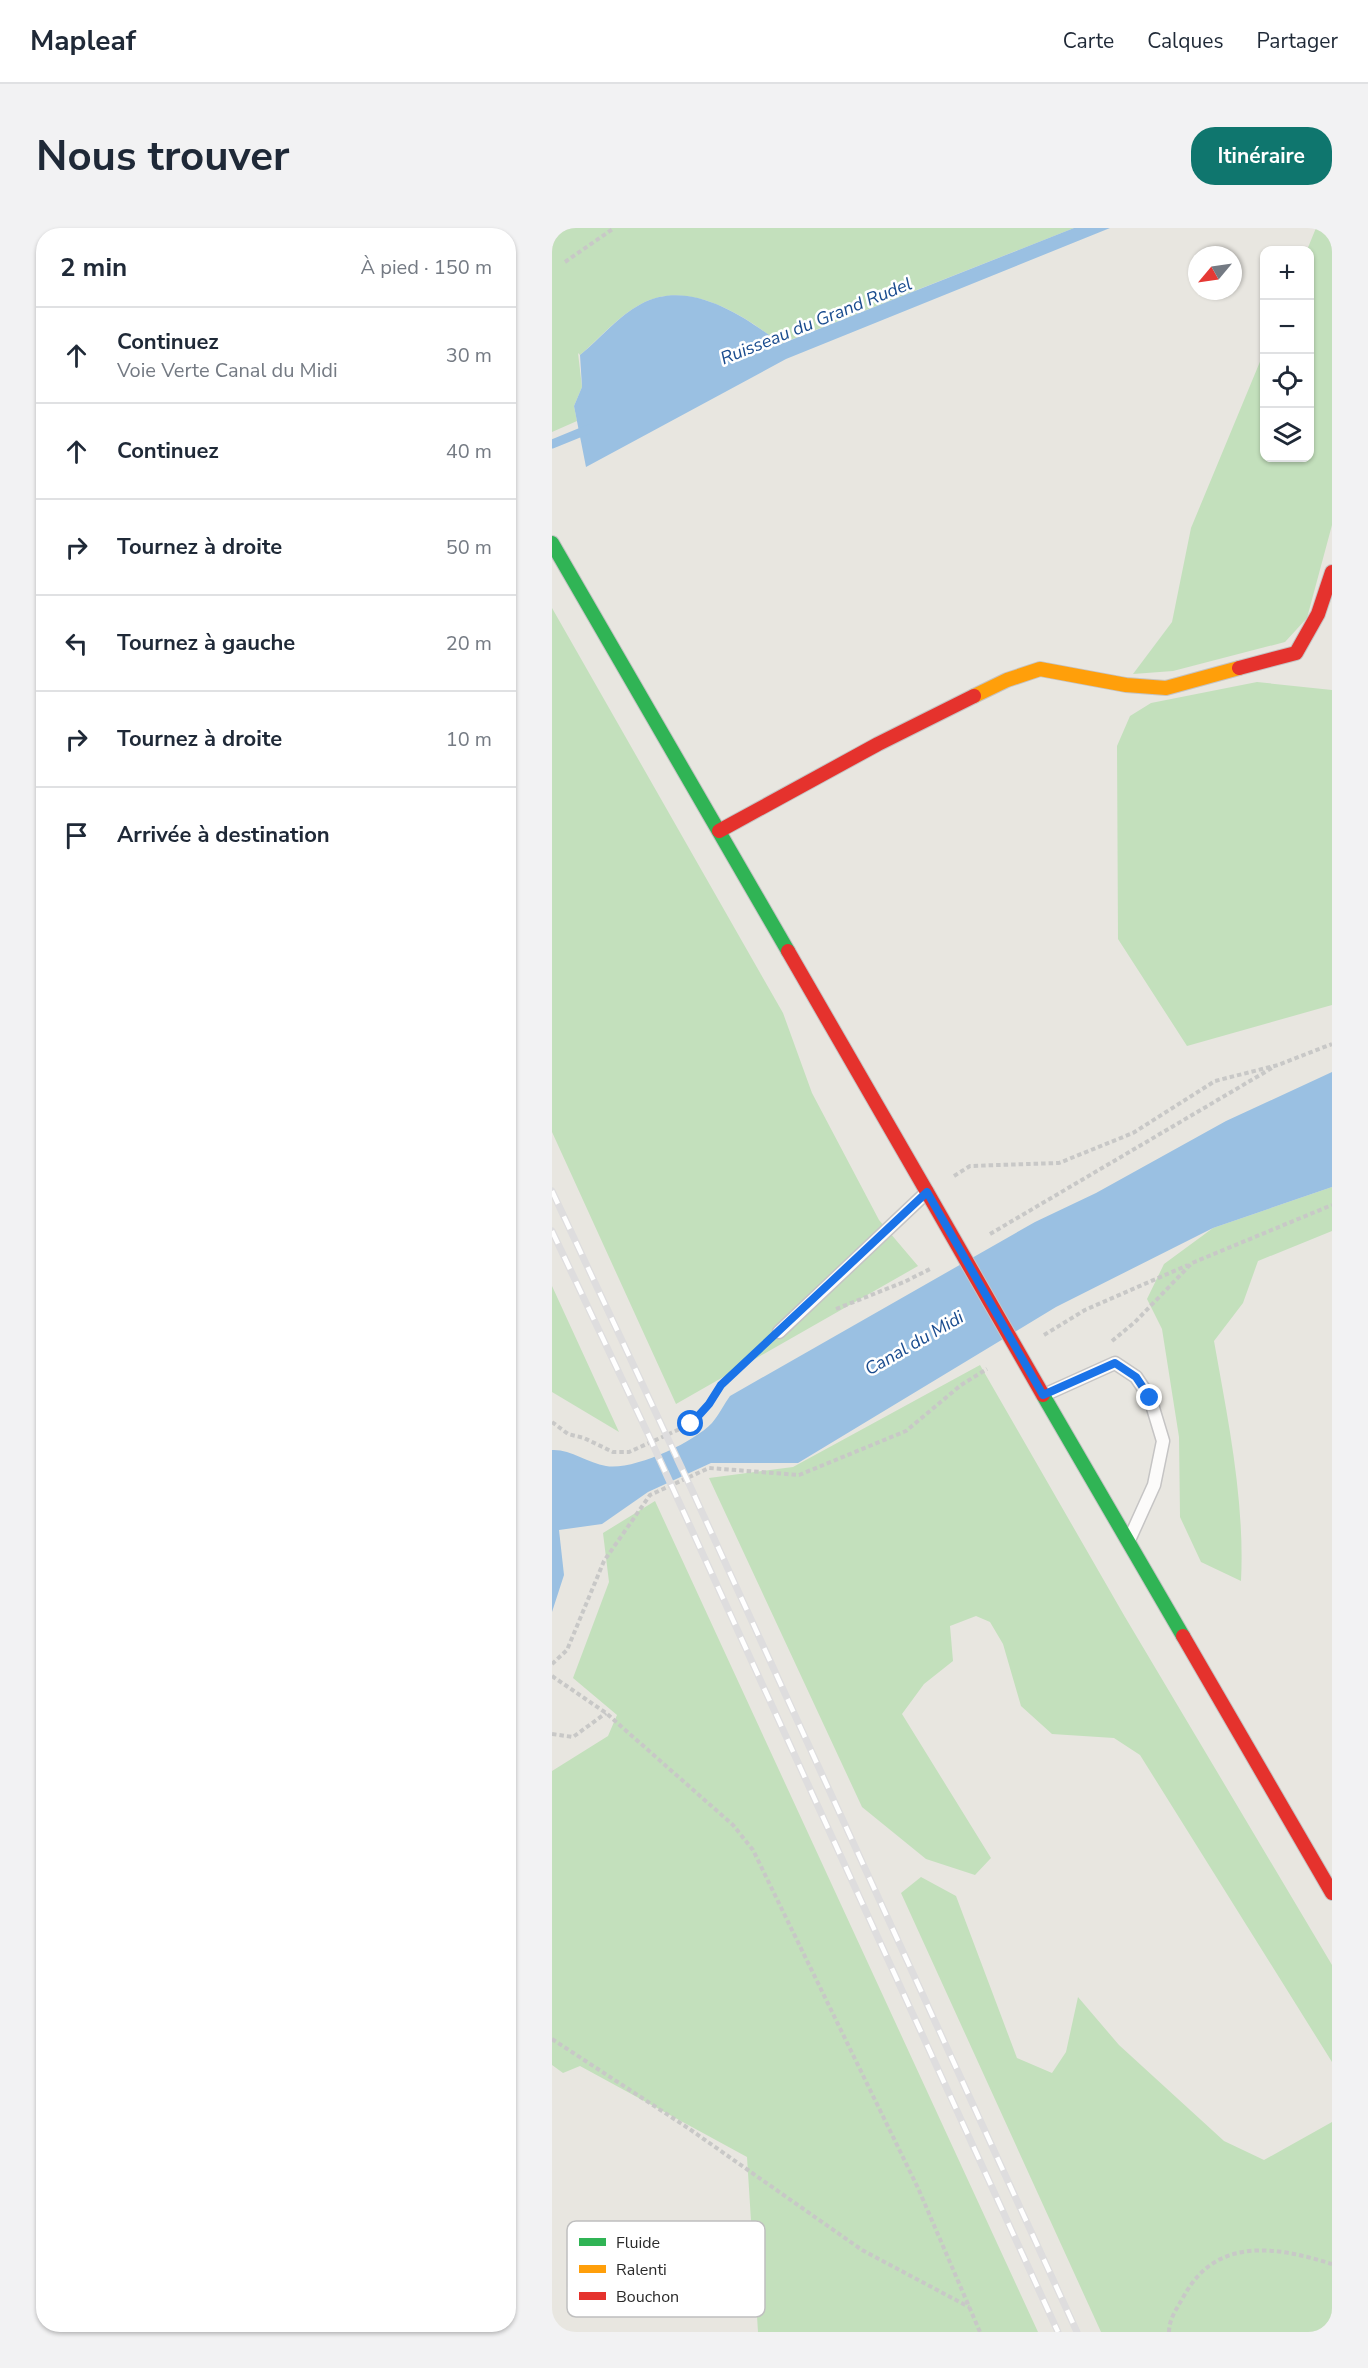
<!DOCTYPE html>
<html lang="fr">
<meta charset="utf-8">
<style>
body{margin:0;font-family:"Nunito Sans",sans-serif;background:#f2f2f3;color:#1f2937}
.controls{position:absolute;right:18px;top:18px;display:grid;overflow:hidden;border-radius:12px;box-shadow:0 2px 4px #0004}
.controls button{width:54px;height:54px;display:grid;place-items:center;padding:0;border:0;border-bottom:2px solid #e0e1e3;background:#fff;color:#1f2937;font:30px sans-serif}
.compass{position:absolute;left:636px;top:18px;width:54px;height:54px;border-radius:50%;background:#fff;box-shadow:0 2px 4px #0004;rotate:241deg}
.stop{position:absolute;width:18px;height:18px;margin:-14px;border:4px solid #1a73e8;border-radius:50%;background:#fff}
.stop.end{background:#1a73e8;border-color:#fff;box-shadow:0 2px 6px #0008}
.list{margin:0;padding:0;list-style:none}
h2{display:flex;justify-content:space-between;align-items:center;height:78px;margin:0;padding:0 24px;font-size:26px}
h2 small{font-size:20px;font-weight:400;color:#747a83}
.list li{display:grid;grid-template-columns:39px 1fr auto;gap:18px;align-items:center;box-sizing:border-box;height:96px;padding:0 24px;border-top:2px solid #e0e1e3}
.list b{display:block;font-size:22px;white-space:nowrap}
.list p{margin:0;font-size:20px;white-space:nowrap;color:#747a83}
.list em{font-size:20px;font-style:normal;color:#747a83}
.icon{flex:none;width:33px;height:33px;fill:none;stroke:currentColor;stroke-width:2;stroke-linecap:round;stroke-linejoin:round}
.map{position:relative;flex:none;width:780px;height:2104px;overflow:hidden;border-radius:24px}
header{display:flex;align-items:center;gap:36px;box-sizing:border-box;height:84px;padding:0 30px;background:#fff;border-bottom:2px solid #e0e1e3}
header strong{font-size:28px}
nav{display:flex;gap:33px;margin-inline-start:auto;font-size:21px}
.intro{display:flex;align-items:center;justify-content:space-between;box-sizing:border-box;height:144px;padding:0 36px}
h1{margin:0;font-size:42px}
.button{padding:15px 27px;border-radius:24px;background:#0f766e;color:#fff;font-size:21px;font-weight:700}
main{display:flex;gap:36px;padding:0 36px}
aside{flex:1;background:#fff;border-radius:24px;box-shadow:0 2px 4px #0004}
.map>svg:first-child{display:block}
</style>
<header>
<strong>Mapleaf</strong>
<nav><a>Carte</a><a>Calques</a><a>Partager</a></nav>
</header>
<div class="intro"><h1>Nous trouver</h1><a class="button">Itinéraire</a></div>
<main>
<aside>
<h2>2 min<small>À pied · 150 m</small></h2>
<ul class="list">
<li><svg class="icon" aria-label="ahead" viewBox="0 0 24 24"><path d="M12 20V5M6 11l6-6 6 6"/></svg><div><b>Continuez</b><p>Voie Verte Canal du Midi</p></div><em>30 m</em></li>
<li><svg class="icon" aria-label="ahead" viewBox="0 0 24 24"><path d="M12 20V5M6 11l6-6 6 6"/></svg><div><b>Continuez</b></div><em>40 m</em></li>
<li><svg class="icon" aria-label="right" viewBox="0 0 24 24"><path d="M7 20v-9h11M14 6l5 5-5 5"/></svg><div><b>Tournez à droite</b></div><em>50 m</em></li>
<li><svg class="icon" aria-label="left" viewBox="0 0 24 24"><path d="M17 20v-9H6M10 6l-5 5 5 5"/></svg><div><b>Tournez à gauche</b></div><em>20 m</em></li>
<li><svg class="icon" aria-label="right" viewBox="0 0 24 24"><path d="M7 20v-9h11M14 6l5 5-5 5"/></svg><div><b>Tournez à droite</b></div><em>10 m</em></li>
<li><svg class="icon" aria-label="arrive" viewBox="0 0 24 24"><path d="M6 21V4h12l-3 4 3 4H6"/></svg><div><b>Arrivée à destination</b></div></li>
</ul>
</aside>
<div class="map">
<svg width="780" height="2104" viewBox="0 0 780 2104">
<rect width="100%" height="100%" fill="#e8e6e0"/>
<!-- green -->
<path fill="#c3e0bc" d="M0,0H522L228,116C193,87 136,51 89,76C66,88 47,111 28,127L26,125L30,159L22,178L25,193L0,204Z
M764,0H780V297L755,390L733,414L621,443L581,446L620,394L639,300L712,124V230H758V22H755Z
M0,380L231,785L260,865L327,992L366,1038L124,1176L0,904Z
M705,454L780,462V777L635,818L566,711L565,518L578,488L599,475Z
M780,959V1003L706,1033L691,1075L662,1113C676,1192 693,1273 689,1353L649,1334L628,1289L627,1209L610,1101L595,1071L612,1036L661,1000Z
M0,1058L67,1204L0,1164Z
M428,1137L573,1389L780,1737V1834L588,1527L562,1510L500,1506L469,1478L451,1416L438,1394L424,1388L398,1398L401,1433L372,1456L350,1486L439,1630L423,1647L374,1631L310,1579L157,1250L241,1239Z
M103,1273L486,2104H206L195,1929L28,1838L11,1845L0,1837V1543L56,1508L65,1487L21,1450L57,1354L51,1305Z
M369,1649L404,1668L465,1830L500,1845L514,1824L526,1769L567,1817L672,1913L712,1932L780,1894V2104H549L349,1665Z"/>
<!-- water -->
<path fill="#9ac0e2" d="M522,0H558L234,131L34,239L22,178L30,159L28,127C48,111 66,88 89,76C137,50 192,88 229,116Z
M780,844V959L661,1000L504,1079L246,1235H159L96,1264L50,1296L7,1302L12,1347L0,1384V1222C18,1221 36,1235 54,1238C80,1243 141,1215 160,1195C167,1187 172,1176 178,1168L483,994L544,965L674,893Z"/>
<g fill="none" stroke-linecap="round" stroke-linejoin="round">
<!-- stream -->
<path stroke="#9ac0e2" stroke-width="9" d="M0,216L37,201"/>
<!-- lane casing -->
<g stroke="#c5c4c4" stroke-width="15">
<path id="lane" d="M227,1104L374,965
M492,1167L563,1135L584,1149L598,1170L611,1213L602,1257L578,1310"/>
</g>
<!-- fast casing -->
<g stroke="#c5c4c4" stroke-width="16">
<path id="fast" d="M0,315L236,723
M491,1167L631,1408"/>
</g>
<!-- slow casing -->
<g stroke="#c5c4c4" stroke-width="16">
<path id="slow" d="M422,468L455,452L488,441L574,457L614,460L687,440"/>
</g>
<!-- jam casing -->
<g stroke="#c5c4c4" stroke-width="16">
<path id="jam" d="M687,440L744,425L766,386L780,344
M167,603L326,516L422,468
M236,723L375,964
M631,1408L780,1665"/>
</g>
<!-- path -->
<path stroke="#c8c8c7" stroke-width="4" stroke-dasharray="4.5 3" stroke-linecap="butt" d="M13,34L62,0
M402,948L418,938L507,935L581,905L663,853L726,837L780,816
M438,1006L720,840
M284,1081L352,1054L378,1041
M492,1107L533,1082L636,1037
M560,1113L583,1094L640,1035L780,977
M0,1194L16,1206L32,1210L61,1224H77L139,1196L157,1176L169,1157L212,1118
M0,1436L15,1422L52,1333L98,1267L157,1240L247,1247L354,1203L409,1157L435,1141
M0,1448L54,1485L181,1597L201,1622L366,1960L428,2104
M0,1506L21,1509L54,1485
M0,1811L136,1900L310,2022L417,2079
M617,2104C617,2090 626,2079 633,2066C666,2008 726,2019 780,2036"/>
<!-- lane -->
<use href="#lane" stroke="#fcfbfa" stroke-width="12"/>
<!-- fast -->
<use href="#fast" stroke="#30b455" stroke-width="14"/>
<!-- slow -->
<use href="#slow" stroke="#ff9f0a" stroke-width="14"/>
<!-- jam -->
<use href="#jam" stroke="#e5322d" stroke-width="14"/>
<!-- rail casing -->
<g stroke="#deddde" stroke-width="7">
<path id="rail" d="M0,963L139,1260L525,2104
M0,1003L96,1206L506,2104"/>
</g>
<!-- rail -->
<use href="#rail" stroke="#fff" stroke-width="4.5" stroke-dasharray="14" stroke-linecap="butt"/>
<!-- jam-bridge casing -->
<g stroke="#c5c4c4" stroke-width="16" stroke-linecap="butt">
<path id="jam-bridge" d="M375,964L491,1167"/>
</g>
<!-- jam-bridge -->
<use href="#jam-bridge" stroke="#e5322d" stroke-width="14"/>
</g>
<g fill="none" stroke-linecap="round" stroke-linejoin="round">
<!-- route -->
<path stroke="#1a73e8" stroke-width="8" d="M139,1196L157,1176L169,1157L375,964L491,1167L563,1135L584,1149L598,1170"/>
</g>
<g text-anchor="middle" dominant-baseline="central" stroke-width="5" stroke-linejoin="round" paint-order="stroke">
<!-- water labels -->
<g font-size="18" font-style="italic" fill="#194b8e" stroke="#fff">
<text transform="translate(264 93) rotate(-22)">Ruisseau du Grand Rudel</text>
<text transform="translate(362 1115) rotate(-30)">Canal du Midi</text>
</g>
</g>
<!-- legend -->
<rect x="15" y="1993" width="198" height="96" rx="9" fill="#fff" stroke="#bfbfbf" stroke-width="1.5"/>
<rect x="27" y="2010" width="27" height="8" fill="#30b455"/>
<rect x="27" y="2037" width="27" height="8" fill="#ff9f0a"/>
<rect x="27" y="2064" width="27" height="8" fill="#e5322d"/>
<g font-size="16" fill="#2a2a2a">
<text x="64" y="2020">Fluide</text>
<text x="64" y="2047">Ralenti</text>
<text x="64" y="2074">Bouchon</text>
</g>
</svg>
<div class="controls">
<button>+</button>
<button>−</button>
<button><svg class="icon" aria-label="locate" viewBox="0 0 24 24"><circle cx="12" cy="12" r="6"/><path d="M12 2v4M12 18v4M2 12h4M18 12h4"/></svg></button>
<button><svg class="icon" aria-label="layers" viewBox="0 0 24 24"><path d="M12 4l9 5-9 5-9-5zM3 14l9 5 9-5"/></svg></button>
</div>
<svg class="compass" viewBox="-18 -18 36 36"><path d="M0-13l5 13h-10z" fill="#e53935"/><path d="M0 13l5-13h-10z" fill="#747a83"/></svg>
<div class="stop" style="left:139px;top:1196px"></div>
<div class="stop end" style="left:598px;top:1170px"></div>
</div>
</main>
